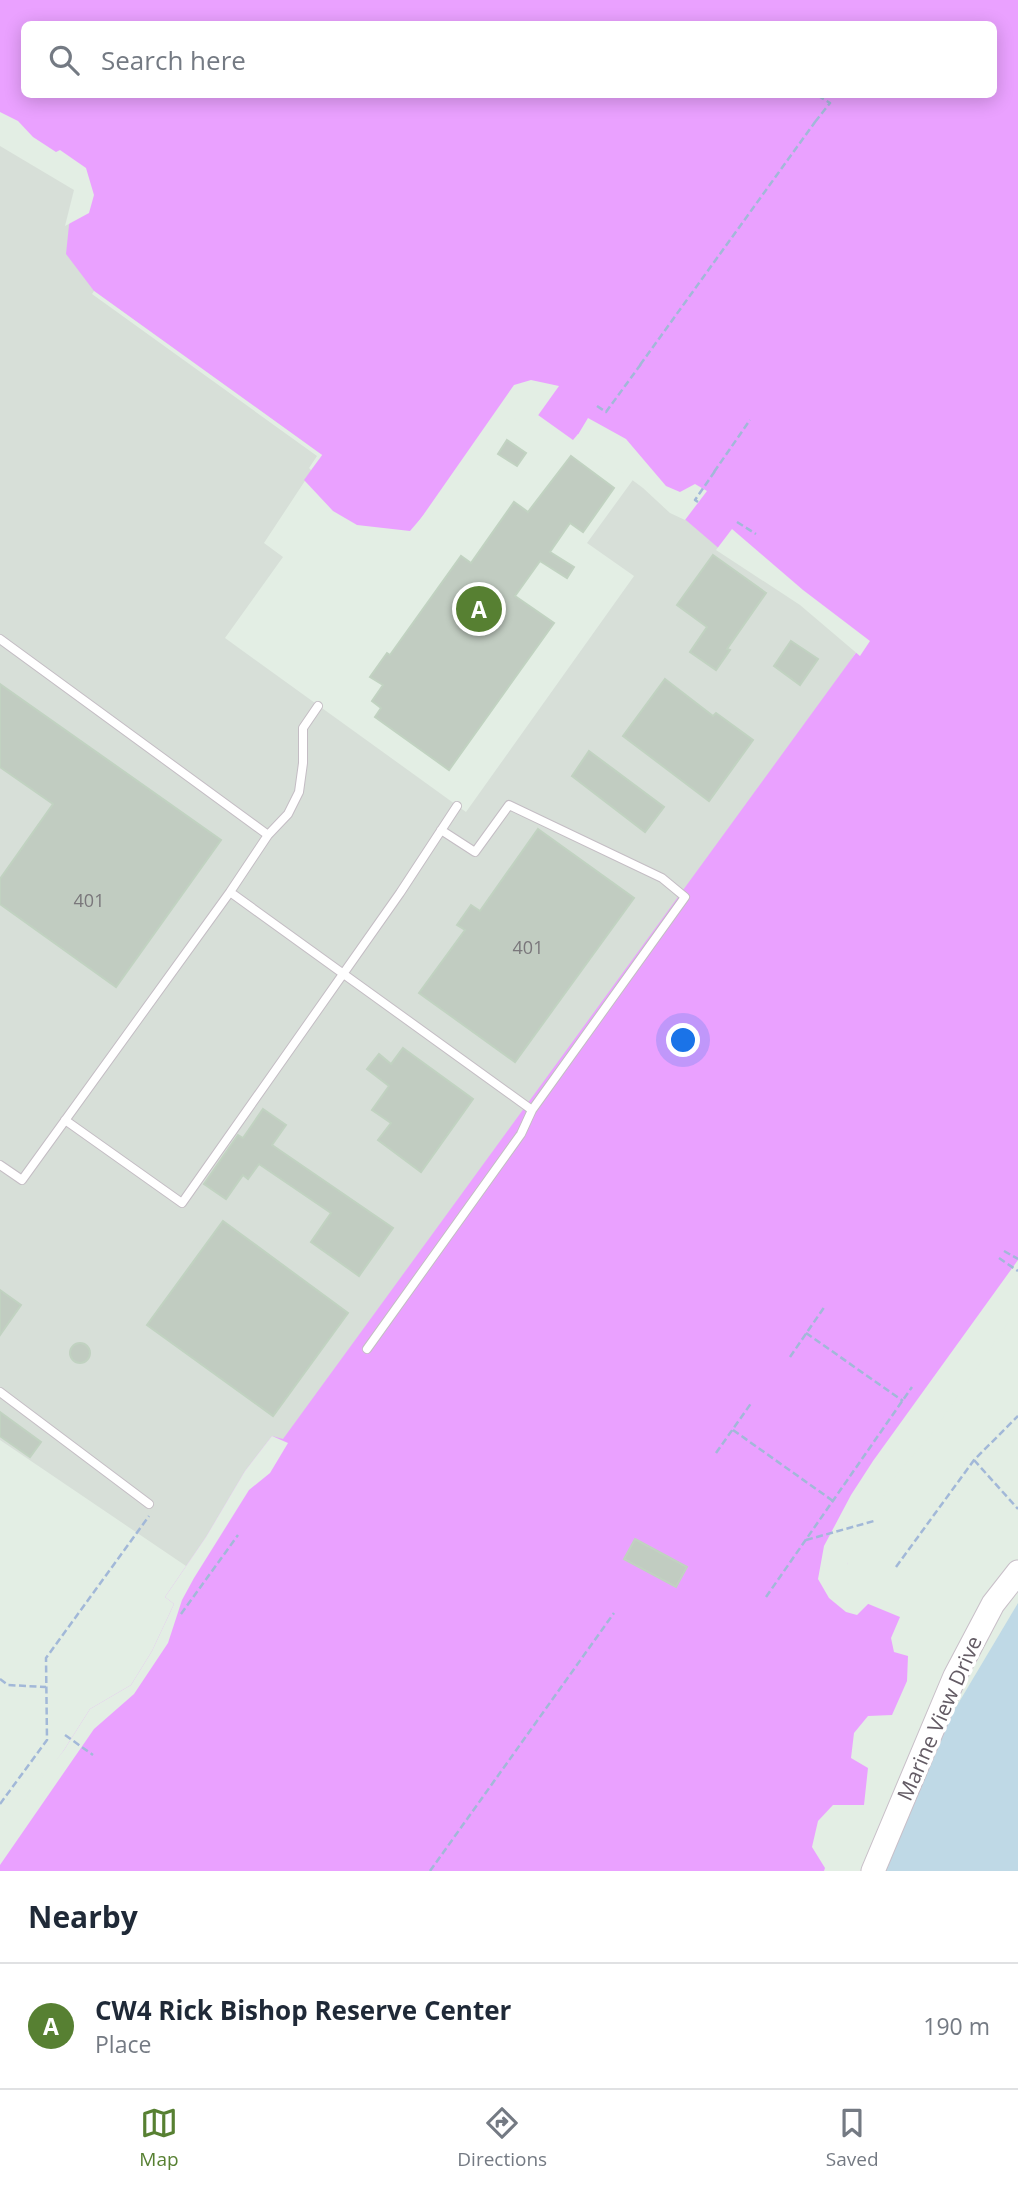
<!DOCTYPE html>
<style>
body{margin:0;font-family:"Open Sans",sans-serif;background:#f6f6f7;color:#1f2937}
.you{position:absolute;left:684px;top:1041px;width:24px;height:24px;margin:-18px;border:5px solid #fff;border-radius:50%;background:#1a73e8;box-shadow:0 0 0 10px #1a73e833}
.badge{display:grid;place-items:center;width:46px;height:46px;border-radius:50%;background:#578032;color:#fff;font-size:23px;font-weight:700}
.pin{position:absolute;translate:-50% -50%;border:4px solid #fff;box-shadow:0 2px 7px #0006}
.list{margin:0;padding:0;list-style:none}
h2{display:flex;justify-content:space-between;align-items:center;height:91px;margin:0;padding:0 28px;font-size:30px}
h2 small{font-size:23px;font-weight:400;color:#747a83}
.list li{display:grid;grid-template-columns:46px 1fr auto;gap:21px;align-items:center;box-sizing:border-box;height:126px;padding:0 28px;border-top:2px solid #e0e1e3}
.list b{display:block;font-size:26px;white-space:nowrap}
.list p{margin:0;font-size:23px;white-space:nowrap;color:#747a83}
.list em{font-size:23px;font-style:normal;color:#747a83}
.icon{flex:none;width:38px;height:38px;fill:none;stroke:currentColor;stroke-width:2;stroke-linecap:round;stroke-linejoin:round}
.map{position:relative;flex:none;width:1018px;height:1871px;overflow:hidden}
.search{position:absolute;background:#fff;box-shadow:0 4px 18px #0003;left:21px;right:21px;top:21px;height:77px;display:flex;align-items:center;gap:18px;box-sizing:border-box;padding:0 24px;border-radius:10px;color:#747a83;font-size:26px}
.sheet{height:217px;background:#fff}
nav{display:flex;justify-content:space-around;align-items:center;box-sizing:border-box;height:98px;border-top:2px solid #e0e1e3;background:#fff;font-size:19px;color:#747a83}
nav a{display:grid;justify-items:center;gap:4px}
nav .on{color:#578032}
.map>svg:first-child{display:block}
</style>
<div class="map">
<svg width="1018" height="1871" viewBox="0 0 1018 1871">
<rect width="100%" height="100%" fill="#e3eee4"/>
<!-- industrial -->
<path fill="#d7dfd8" d="M0,142L78,189L322,455L264,543L283,557L225,638L466,812L634,576L587,543L635,477L802,602L858,649L322,1467L272,1436L245,1471L206,1537L186,1566L0,1440Z"/>
<!-- green -->
<path fill="#bfd9e6" d="M1018,1603V1871H884L946,1724Z"/>
<!-- water -->
<path fill="#eaa1ff" fill-rule="evenodd" d="M0,0H1018V1304L893,1473L852,1544L843,1581L849,1596L900,1617L891,1638L894,1652L908,1656L907,1681L892,1715L868,1716L854,1733L851,1758L868,1768L864,1805H833L818,1821L812,1847L825,1868L824,1871H0V1838L64,1750L90,1709L131,1685L152,1651L174,1604L165,1597L206,1537L245,1471L272,1436L283,1439L858,650L802,602L722,551L645,485L578,434L573,440L538,415L523,423L513,411L410,531L357,525L333,511L304,480L322,455L94,291L66,254L69,225L78,189L0,142ZM24,24H993V94H24Z"/>
<!-- pier -->
<path fill="#e3eee4" d="M0,112L18,121L33,137L56,152L60,150L86,168L94,195L89,213L65,226L74,190L0,146Z
M94,291L322,455L311,470L309,468L317,456L92,294Z
M531,380L559,386L534,421L522,426L512,415L496,432L473,476L410,534L514,385Z
M588,418L626,439L666,486L680,492L695,484L707,491L685,520L670,513L643,488L576,438Z
M732,529L803,590L870,641L860,656L800,605L716,550Z
M1018,1260V1308L931,1435L896,1475L855,1545L847,1565V1581L852,1593L871,1601L857,1615L846,1612L829,1598L818,1579L824,1546L851,1495L873,1461Z
M272,1436L288,1443L270,1473L249,1490L194,1578L182,1600L168,1643L134,1694L94,1729L0,1865V1833L3,1827L64,1750L90,1709L131,1685L152,1651L174,1604L165,1597L206,1537L245,1471Z"/>
<!-- building -->
<path fill="#c1ccc1" stroke="#c1d2c1" stroke-width="2" d="M507,440L526,453L517,466L498,454Z
M571,456L614,488L583,532L570,523L550,552L574,567L567,578L540,561L515,596L554,623L449,770L375,717L381,708L372,701L383,685L370,677L387,653L390,655L461,556L471,563L514,502L528,512Z
M713,555L766,593L727,649L730,650L716,670L690,652L707,627L677,605Z
M791,641L818,659L800,685L774,666Z
M665,679L713,716L716,713L753,740L709,801L623,736Z
M0,684L221,840L116,987L0,904V879L53,804L0,767Z
M589,751L664,807L645,832L572,776Z
M538,829L634,898L515,1062L419,993L465,930L457,925L471,905L480,911Z
M403,1048L473,1099L421,1172L378,1140L391,1123L372,1110L389,1086L367,1069L379,1054L391,1064Z
M263,1109L286,1125L272,1145L393,1228L359,1276L311,1242L331,1213L259,1164L248,1179L243,1175L226,1199L204,1184L238,1135L243,1138Z
M223,1221L348,1313L273,1416L147,1325Z
M0,1290L21,1305L0,1335Z
M70 1353a10 10 0 1 1 20 0a10 10 0 1 1-20 0Z
M0,1412L41,1442L30,1457L0,1436Z
M635,1539L687,1567L676,1587L624,1559Z"/>
<g fill="none" stroke-linecap="round" stroke-linejoin="round">
<!-- service casing -->
<g stroke="#c4bdc4" stroke-width="10">
<path id="service" d="M0,639L268,835
M230,892L532,1110L685,897L662,878L509,805L475,852L441,830
M65,1120L182,1203L400,893L457,806
M0,1165L22,1180L230,892L268,835L288,814L299,792L303,763V728L318,706
M367,1349L521,1134L532,1110
M0,1392L149,1504"/>
</g>
<!-- secondary casing -->
<g stroke="#c8bfc8" stroke-width="25">
<path id="secondary" d="M873,1871L955,1676L993,1604L1018,1572"/>
</g>
<!-- path -->
<path stroke="#a2b8d8" stroke-width="2.5" stroke-dasharray="7 3.5" stroke-linecap="butt" d="M815,122L830,103L820,97
M640,365L815,122
M597,406L606,412L641,364
M714,472L750,420
M698,502L695,500L715,471
M737,522L756,534
M1004,1251L1018,1259
M999,1258L1018,1271
M806,1333L903,1401
M790,1357L825,1306
M733,1430L833,1501
M716,1453L752,1402
M974,1460L1018,1509
M806,1540L874,1521
M896,1567L974,1460L1018,1416
M766,1597L912,1387
M181,1614L238,1535
M0,1679L8,1685L46,1687
M65,1735L93,1755
M0,1804L47,1740L46,1658L149,1516
M430,1871L614,1613"/>
<!-- service -->
<use href="#service" stroke="#fff" stroke-width="8"/>
<!-- secondary -->
<use href="#secondary" stroke="#fff" stroke-width="23"/>
</g>
<g text-anchor="middle" dominant-baseline="central" stroke-width="7" stroke-linejoin="round" paint-order="stroke">
<!-- number labels -->
<g font-size="18" fill="#7a777b">
<text x="89" y="900">401</text>
<text x="528" y="947">401</text>
</g>
<!-- street labels -->
<g font-size="21" fill="#635b64" stroke="#fff">
<text transform="translate(939 1718) rotate(-66)">Marine View Drive</text>
</g>
</g>
</svg>
<div class="you"></div>
<div class="pin badge" style="left:479px;top:609px">A</div>
<div class="search"><svg class="icon" aria-label="search" viewBox="0 0 24 24"><circle cx="10" cy="10" r="6"/><path d="M15 15l6 6"/></svg>Search here</div>
</div>
<section class="sheet">
<h2>Nearby<small></small></h2>
<ul class="list">
<li><span class="badge">A</span><div><b>CW4 Rick Bishop Reserve Center</b><p>Place</p></div><em>190 m</em></li>
</ul>
</section>
<nav>
<a class="on"><svg class="icon" aria-label="map" viewBox="0 0 24 24"><path d="M3 6l6-2 6 2 6-2v14l-6 2-6-2-6 2zM9 4v14M15 6v14"/></svg>Map</a>
<a><svg class="icon" aria-label="directions" viewBox="0 0 24 24"><path d="M12 3l9 9-9 9-9-9zM9 14v-3h6M13 9l2 2-2 2"/></svg>Directions</a>
<a><svg class="icon" aria-label="saved" viewBox="0 0 24 24"><path d="M7 4h10v16l-5-4-5 4z"/></svg>Saved</a>
</nav>
